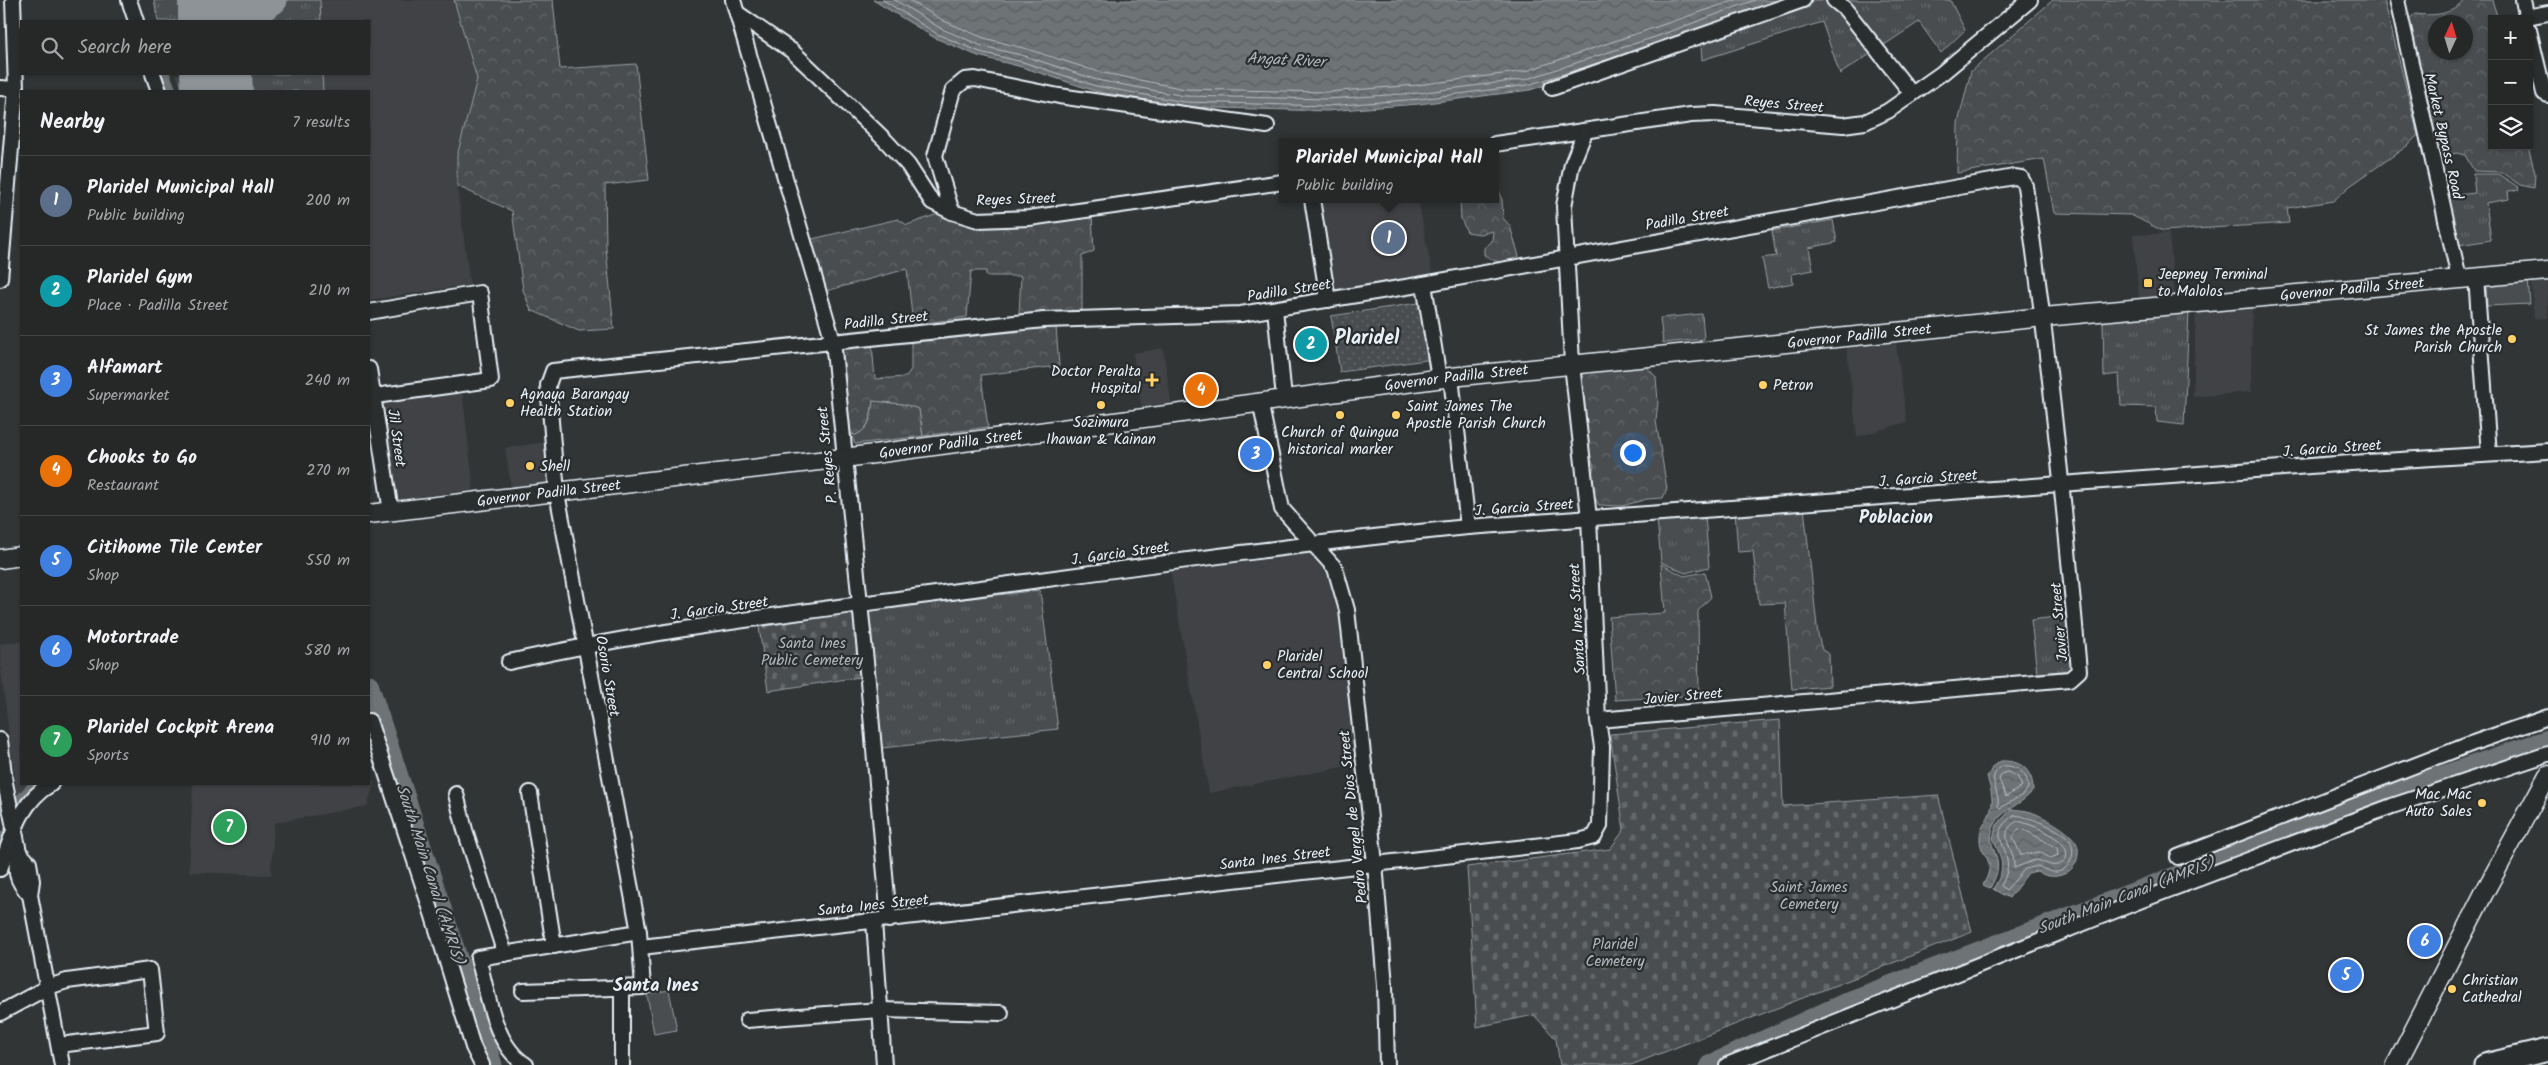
<!DOCTYPE html>
<meta charset="utf-8">
<style>
:root{--surface:#262828;--page:#323434;--text:#f1f3f6;--muted:#a4a6a8;--line:#424445;--accent:#ffd166}
body{margin:0;font-family:Kalam,sans-serif;background:var(--page);color:var(--text)}
.controls{position:absolute;right:15px;top:15px;display:grid;overflow:hidden;border-radius:0px;box-shadow:0 1px 4px #0004}
.controls button{width:45px;height:45px;display:grid;place-items:center;padding:0;border:0;border-bottom:1px solid var(--line);background:var(--surface);color:var(--text);font:25px sans-serif}
.compass{position:absolute;left:2428px;top:15px;width:45px;height:45px;border-radius:50%;background:var(--surface);box-shadow:0 1px 4px #0004;rotate:4deg}
.you{position:absolute;left:1632px;top:452px;width:18px;height:18px;margin:-12px;border:4px solid #fff;border-radius:50%;background:#1a73e8;box-shadow:0 0 0 8px #1a73e833}
.badge{display:grid;place-items:center;width:32px;height:32px;border-radius:50%;background:var(--accent);color:#fff;font-size:16px;font-weight:700}
.pin{position:absolute;translate:-50% -50%;border:2px solid #fff;box-shadow:0 1px 5px #0006}
.popup{position:absolute;left:1279px;top:138px;width:220px;height:65px;box-sizing:border-box;display:grid;place-content:center;border-radius:0px;background:var(--surface);filter:drop-shadow(0 1px 4px #0005);font-size:16px;white-space:nowrap;color:var(--muted)}
.popup b{font-size:19px;color:var(--text)}
.popup::after{content:'';position:absolute;left:50%;top:100%;margin-left:-10px;border:10px solid transparent;border-top-color:var(--surface)}
.list{margin:0;padding:0;list-style:none}
h2{display:flex;justify-content:space-between;align-items:center;height:65px;margin:0;padding:0 20px;font-size:21px}
h2 small{font-size:16px;font-weight:400;color:var(--muted)}
.list li{display:grid;grid-template-columns:32px 1fr auto;gap:15px;align-items:center;box-sizing:border-box;height:90px;padding:0 20px;border-top:1px solid var(--line)}
.list b{display:block;font-size:19px;white-space:nowrap}
.list p{margin:0;font-size:16px;white-space:nowrap;color:var(--muted)}
.list em{font-size:16px;font-style:normal;color:var(--muted)}
.icon{flex:none;width:28px;height:28px;fill:none;stroke:currentColor;stroke-width:2;stroke-linecap:round;stroke-linejoin:round}
.map{position:relative;flex:none;width:2548px;height:1065px;overflow:hidden}
.search{position:absolute;background:var(--surface);box-shadow:0 1px 4px #0004;left:20px;top:20px;width:350px;height:55px;display:flex;align-items:center;gap:12px;box-sizing:border-box;padding:0 18px;border-radius:0px;color:var(--muted);font-size:19px}
.panel{position:absolute;background:var(--surface);box-shadow:0 1px 4px #0004;left:20px;top:90px;width:350px;height:695px;border-radius:0px}
.map>svg:first-child{display:block}
</style>
<div class="map">
<svg width="2548" height="1065" viewBox="0 0 2548 1065">
<defs>
<pattern id="grass-tufts" width="24" height="20" patternUnits="userSpaceOnUse" patternTransform="scale(1.25)"><rect width="24" height="20" fill="#494d4f"/><path d="M3 7l-1-3M5 7V3M7 7l1-3M15 17l-1-3M17 17v-4M19 17l1-3" fill="none" stroke="#636769"/></pattern>
<pattern id="forest-crowns" width="20" height="18" patternUnits="userSpaceOnUse" patternTransform="scale(1.25)"><rect width="20" height="18" fill="#494d4f"/><path d="M2 6a3 3 0 1 1 6 0M12 15a3 3 0 1 1 6 0" fill="none" stroke="#636769"/></pattern>
<pattern id="cemetery-stones" width="16" height="16" patternUnits="userSpaceOnUse" patternTransform="scale(1.25)"><rect width="16" height="16" fill="#494d4f"/><path d="M2 7V4a2 2 0 0 1 4 0v3zM10 15v-3a2 2 0 0 1 4 0v3z" fill="#636769"/></pattern>
<pattern id="park-dots" width="8" height="8" patternUnits="userSpaceOnUse" patternTransform="scale(1.25)"><rect width="8" height="8" fill="#494d4f"/><path d="M2 2h.1M6 6h.1" fill="none" stroke="#636769" stroke-width="1.8" stroke-linecap="round"/></pattern>
<pattern id="water-waves" width="16" height="10" patternUnits="userSpaceOnUse" patternTransform="scale(1.25)"><rect width="16" height="10" fill="#6e7376"/><path d="M0 5q4-4 8 0t8 0" fill="none" stroke="#5a5e60"/></pattern>
</defs>
<rect width="100%" height="100%" fill="#323536"/>
<filter id="ink" filterUnits="userSpaceOnUse"><feTurbulence type="fractalNoise" baseFrequency=".02" numOctaves="2"/><feDisplacementMap in="SourceGraphic" scale="10" xChannelSelector="R" yChannelSelector="G"/><feConvolveMatrix kernelMatrix="1 2 1 2 8 2 1 2 1" color-interpolation-filters="sRGB"/></filter>
<g filter="url(#ink)">
<g fill="#3f4244">
<path d="M154 0H454L477 79 457 156V186L470 285 369 300V91H182L176 74H369V21H158Z"/>
<path d="M1316 199H1418L1433 277 1333 296Z"/>
<path d="M2169 233 2175 295 2139 298 2133 235Z"/>
<path d="M2548 274V318L2534 319 2531 275Z"/>
<path d="M2252 303 2251 392 2193 397 2196 307Z"/>
<path d="M1895 336 1907 422 1857 437 1846 341Z"/>
<path d="M1163 348 1172 407 1142 411 1133 353Z"/>
<path d="M462 390 474 490 394 500 381 400Z"/>
<path d="M546 442 553 487 512 493 505 448Z"/>
<path d="M1311 547 1330 580 1339 607 1358 764 1209 793 1170 569Z"/>
<path d="M21 641V784H29L17 795 0 663V644Z"/>
<path d="M369 769 374 784 367 806 274 823 271 875 189 872 193 784H369Z"/>
</g>
<g fill="url(#grass-tufts)" stroke="#989fa4">
<path d="M154 0H187L188 21H158Z"/>
<path d="M283 0H320L321 21H255Z"/>
<path d="M1785 0H1950L1965 30 1941 53 1919 22 1840 74 1822 22 1702 60 1700 33Z"/>
<path d="M241 74H322L323 91H242Z"/>
<path d="M2473 174H2498L2518 187 2519 190 2508 191 2509 199 2486 203 2491 240 2458 245 2447 196 2475 193Z"/>
<path d="M1833 220 1837 242 1809 248 1813 270 1792 274 1793 283 1768 288 1762 258 1776 256 1772 231Z"/>
<path d="M2189 311 2184 425 2157 422 2156 407 2121 406 2119 374 2104 376 2103 321Z"/>
<path d="M1702 314 1704 339 1663 343 1660 318Z"/>
<path d="M873 401 903 404 919 409 923 436 855 444 851 434 856 435C871 427 871 417 873 401Z"/>
<path d="M1705 515 1709 567 1685 573 1661 562 1657 518Z"/>
<path d="M1040 590 1058 729 882 748 868 610Z"/>
<path d="M2071 615 2073 670 2037 673 2031 620Z"/>
</g>
<g fill="url(#forest-crowns)" stroke="#989fa4" fill-rule="evenodd">
<path d="M454 0H553L560 69 636 64 649 180 605 185 606 248 614 329 579 331 531 310 523 290 512 211 457 186V156L477 79Z"/>
<path d="M2053 0H2384L2418 135 2407 146 2350 186 2333 201 2287 208 2289 223 2163 231 2131 215 2054 213 2044 159 1957 173 1958 123 1971 71Z"/>
<path d="M2466 0H2492L2498 19H2492V146H2528L2535 173 2534 188 2520 185 2501 172 2474 171 2465 155 2458 153 2442 155 2438 149 2408 20 2415 14C2436 16 2450 15 2466 0ZM2436 22H2466V52H2436Z"/>
<path d="M1495 177 1502 200 1503 218 1510 226 1519 256C1506 266 1497 263 1484 255V248L1492 241 1493 231 1480 234 1467 232 1461 219 1460 201 1458 199H1495Z"/>
<path d="M938 214 978 226 1032 224 1092 216 1094 251 1082 256V310L1019 314 1021 276H986V271H971L967 317 913 325 907 269 826 291 812 239 898 219 907 225Z"/>
<path d="M1056 327 1059 366 981 375 988 427 923 436 919 409 903 404 873 401C870 417 871 427 856 435L851 434 842 347 872 344 875 379 906 377 911 369V340Z"/>
<path d="M1646 366 1656 377 1658 401 1656 421 1667 489 1663 498 1647 499 1622 506 1599 505C1591 492 1589 482 1594 467 1587 448 1579 426 1585 405L1577 391 1576 376C1588 368 1596 366 1611 370L1616 367Z"/>
<path d="M1804 508 1818 635 1822 650 1829 654 1830 686 1792 689 1785 603 1759 604 1753 551 1738 552 1735 512Z"/>
<path d="M1661 564 1684 576 1705 572 1711 597 1698 611 1699 695 1615 700 1609 617 1665 613Z"/>
</g>
<g fill="url(#cemetery-stones)" stroke="#989fa4">
<path d="M856 612 866 676 768 691 759 627Z"/>
<path d="M1780 720 1783 806 1938 795 1972 932 1631 1065H1560L1556 1039 1534 1015 1477 1027 1467 867 1610 849 1624 830 1610 734Z"/>
</g>
<path fill="url(#park-dots)" stroke="#989fa4" d="M1425 302 1433 359 1340 372 1331 316Z"/>
<g fill="#494d4f" stroke="#989fa4">
<path d="M2528 279 2530 304 2487 306 2486 282Z"/>
<path d="M669 990 677 1030 654 1034 647 994Z"/>
</g>
<g fill="url(#water-waves)" stroke="#9fa5aa">
<path d="M873 0H1785L1590 71 1530 90 1419 104 1327 111 1183 107 1095 91 1022 67 978 56 935 38Z"/>
<path d="M2001 761C2021 760 2033 770 2033 790 2023 805 2002 808 1994 826 1983 851 2010 855 1990 888L1983 885C1999 857 1979 859 1980 837 1980 828 1986 822 1989 815 1995 802 1991 790 1987 777L1993 766Z"/>
<path d="M2011 809C2017 810 2025 810 2031 812 2043 816 2077 834 2078 848 2081 872 2055 884 2037 871L2028 873 2009 898 1993 889C2007 867 2002 861 1993 838L1997 825Z"/>
</g>
<g fill="none" stroke-linecap="round" stroke-linejoin="round">
<g stroke="#b7bfc4" stroke-width="1">
<path d="M883 0 937 34 980 52 1023 62 1096 86 1184 102 1327 106 1419 99 1528 85 1620 56"/>
<path d="M895 0 940 28 982 46 1025 56 1097 80 1184 96 1327 99 1418 93 1527 79 1658 36 1755 0"/>
<path d="M909 0 944 21 984 38 1027 49 1099 72 1185 89 1327 92 1417 85 1526 71 1736 0"/>
<path d="M2003 766C2017 765 2028 773 2028 788L2024 794 2000 808 1998 806C2000 790 1984 776 2003 766Z"/>
<path d="M2007 772 2017 776 2022 786 2006 797 1999 779 2002 774Z"/>
<path d="M2014 815C2028 816 2058 828 2068 838 2078 849 2071 871 2056 872 2048 872 2044 869 2038 866L2025 869 2006 890 2001 886C2005 878 2009 870 2007 860 2004 839 1989 833 2014 815Z"/>
<path d="M2017 821C2030 823 2073 840 2066 858 2065 861 2060 865 2057 865 2049 867 2043 860 2035 860L2014 868C2014 864 2014 860 2013 856 2008 842 2000 831 2017 821Z"/>
<path d="M2019 829 2025 830 2057 848 2058 855 2051 858 2039 852 2021 855 2013 838Z"/>
</g>
<g stroke="#9fa5aa" stroke-width="3">
<path d="M16 810 21 799"/>
<path d="M2 837 8 824"/>
</g>
<g stroke="#6e7376" stroke-width="11">
<path d="M369 737 385 733"/>
<path d="M21 799 35 784"/>
<path d="M0 842 2 837"/>
</g>
<g stroke="#6e7376" stroke-width="19">
<path d="M160 74 167 91"/>
<path d="M369 684 493 1065"/>
<path d="M1709 1065 1853 999 2214 861 2284 830 2548 739"/>
</g>
<g stroke="#8d9397" stroke-width="29">
<path d="M221 0 242 21"/>
<path d="M242 21 273 0"/>
</g>
<g stroke="#8d9397" stroke-width="72">
<path d="M214 0V21"/>
<path d="M216 74 217 91"/>
</g>
<g stroke="#e8f1f8" stroke-width="18">
<g id="minor">
<path d="M129 0 136 21"/>
<path d="M733 0 833 341 868 681 889 920"/>
<path d="M1834 0 1845 9 1912 94"/>
<path d="M2397 0 2459 278"/>
<path d="M2523 0 2527 19"/>
<path d="M740 15 792 51 886 141 908 165 932 202 952 212 978 220 1029 218 1283 182"/>
<path d="M2526 17 2548 13"/>
<path d="M2529 30 2544 93 2548 95"/>
<path d="M153 74 159 91"/>
<path d="M0 88 16 89"/>
<path d="M1552 88 1803 0"/>
<path d="M1495 144 1691 115 1715 114 1843 125 1865 122 1888 111 1942 73 2030 0"/>
<path d="M1312 199 1328 300"/>
<path d="M952 212 935 156 953 90 965 80 975 79 1059 96 1267 126"/>
<path d="M2476 277 2489 454"/>
<path d="M0 279 16 89 13 0"/>
<path d="M1424 284 1439 379"/>
<path d="M1275 309 1284 398"/>
<path d="M369 312 480 293 491 380 375 396"/>
<path d="M369 369 391 512"/>
<path d="M1451 377 1468 527"/>
<path d="M1260 401 1282 509 1335 568 1347 610 1375 863 1385 986 1387 1065"/>
<path d="M509 662C655 629 803 612 951 592 1123 569 1295 544 1468 527L2351 463 2548 451"/>
<path d="M369 721 432 913 473 1047 482 1065"/>
<path d="M0 740 5 783 19 852 29 863 32 881 30 895 62 1065"/>
<path d="M530 793 554 946"/>
<path d="M456 794 465 830 505 954"/>
<path d="M19 852C14 871 16 881 30 895"/>
<path d="M2178 857 2473 743 2548 717"/>
<path d="M0 869C12 837 20 801 51 784"/>
<path d="M874 921 884 1065"/>
<path d="M641 947 1578 841 1594 837 1600 826 1602 747 1598 720 1589 518 1572 364 1564 206 1572 164 1585 132"/>
<path d="M523 991 643 987 639 932 557 493 548 385 553 371 1044 320 1241 314 1424 284 2014 177 2021 178 2025 186C2048 347 2065 508 2079 671L2070 679 1598 720"/>
<path d="M0 1013 48 987 67 981 150 970 157 1033 59 1045"/>
<path d="M747 1020 880 1010 1001 1013"/>
<path d="M526 1065C493 1045 488 992 478 958L639 932"/>
<path d="M622 1065V988"/>
<path d="M1727 1065 2142 900 2392 806 2548 754"/>
</g>
</g>
<g stroke="#e8f1f8" stroke-width="21">
<g id="major">
<path id="s1" d="M369 514 844 458 1451 377 2044 317 2548 271"/>
<path d="M0 559 21 556"/>
<path d="M2396 1065 2484 893 2548 775"/>
</g>
</g>
<g stroke="#e8f1f8" stroke-width="25">
<path id="highway" d="M2485 1065 2548 1050"/>
</g>
<use href="#minor" stroke="#2a2d2e" stroke-width="14"/>
<use href="#major" stroke="#2a2d2e" stroke-width="18"/>
<use href="#highway" stroke="#2a2d2e" stroke-width="21"/>
</g>
</g>
<g fill="#ffd166" stroke="#2a2d2e" stroke-width="2">
<rect x="2143" y="278" width="10" height="10" rx="2.5"/>
<circle cx="2512" cy="339" r="5"/>
<path d="M1149.5 372.5h5v5h5v5h-5v5h-5v-5h-5v-5h5z"/>
<circle cx="1763" cy="385" r="5"/>
<circle cx="510" cy="403" r="5"/>
<circle cx="1101" cy="405" r="5"/>
<circle cx="1340" cy="415" r="5"/>
<circle cx="1396" cy="415" r="5"/>
<circle cx="530" cy="466" r="5"/>
<circle cx="1267" cy="665" r="5"/>
<circle cx="2482" cy="803" r="5"/>
<circle cx="2452" cy="989" r="5"/>
</g>
<g text-anchor="middle" stroke-width="4.5" stroke-linejoin="round" paint-order="stroke">
<g font-size="15" fill="#e8f1f8" stroke="#2a2d2e">
<text transform="translate(1784 104) rotate(5)" y="5">Reyes Street</text>
<text transform="translate(2444 136) rotate(77)" y="5">Market Bypass Road</text>
<text transform="translate(1016 199) rotate(-2)" y="5">Reyes Street</text>
<text transform="translate(1687 218) rotate(-10)" y="5">Padilla Street</text>
<text dy="5" stroke="none"><textPath href="#s1" startOffset="1996">Governor Padilla Street</textPath></text>
<text transform="translate(1289 290) rotate(-9)" y="5">Padilla Street</text>
<text transform="translate(886 320) rotate(-6)" y="5">Padilla Street</text>
<text dy="5" stroke="none"><textPath href="#s1" startOffset="1501">Governor Padilla Street</textPath></text>
<text dy="5" stroke="none"><textPath href="#s1" startOffset="1096">Governor Padilla Street</textPath></text>
<text transform="translate(397 438) rotate(82)" y="5">Jil Street</text>
<text dy="5" stroke="none"><textPath href="#s1" startOffset="586">Governor Padilla Street</textPath></text>
<text transform="translate(2332 448) rotate(-4)" y="5">J. Garcia Street</text>
<text transform="translate(827 455) rotate(-96)" y="5">P. Reyes Street</text>
<text transform="translate(1928 478) rotate(-4)" y="5">J. Garcia Street</text>
<text dy="5" stroke="none"><textPath href="#s1" startOffset="181">Governor Padilla Street</textPath></text>
<text transform="translate(1524 507) rotate(-4)" y="5">J. Garcia Street</text>
<text transform="translate(1120 553) rotate(-8)" y="5">J. Garcia Street</text>
<text transform="translate(719 608) rotate(-8)" y="5">J. Garcia Street</text>
<text transform="translate(1577 619) rotate(-93)" y="5">Santa Ines Street</text>
<text transform="translate(2059 622) rotate(-95)" y="5">Javier Street</text>
<text transform="translate(608 676) rotate(80)" y="5">Osorio Street</text>
<text transform="translate(1683 696) rotate(-5)" y="5">Javier Street</text>
<text transform="translate(1353 817) rotate(-96)" y="5">Pedro Vergel de Dios Street</text>
<text transform="translate(1275 858) rotate(-7)" y="5">Santa Ines Street</text>
<text transform="translate(873 905) rotate(-6)" y="5">Santa Ines Street</text>
</g>
<g font-size="15" fill="#e8f1f8" stroke="#2a2d2e" text-anchor="start">
<text x="2158" y="279">Jeepney Terminal<tspan x="2158" dy="17">to Malolos</tspan></text>
<text x="2502" y="335" text-anchor="end">St James the Apostle<tspan x="2502" dy="17">Parish Church</tspan></text>
<text x="1141" y="376" text-anchor="end">Doctor Peralta<tspan x="1141" dy="17">Hospital</tspan></text>
<text x="1773" y="390">Petron</text>
<text x="520" y="399">Agnaya Barangay<tspan x="520" dy="17">Health Station</tspan></text>
<text x="1406" y="411">Saint James The<tspan x="1406" dy="17">Apostle Parish Church</tspan></text>
<text x="1101" y="427" text-anchor="middle">Sozimura<tspan x="1101" dy="17">Ihawan &amp; Kainan</tspan></text>
<text x="1340" y="437" text-anchor="middle">Church of Quingua<tspan x="1340" dy="17">historical marker</tspan></text>
<text x="540" y="471">Shell</text>
<text x="1277" y="661">Plaridel<tspan x="1277" dy="17">Central School</tspan></text>
<text x="2472" y="799" text-anchor="end">Mac Mac<tspan x="2472" dy="17">Auto Sales</tspan></text>
<text x="2462" y="985">Christian<tspan x="2462" dy="17">Cathedral</tspan></text>
</g>
<g font-size="15" fill="#b0b8bd" stroke="#2a2d2e">
<text x="812" y="648">Santa Ines<tspan x="812" dy="17">Public Cemetery</tspan></text>
<text x="1809" y="892">Saint James<tspan x="1809" dy="17">Cemetery</tspan></text>
<text x="1615" y="949">Plaridel<tspan x="1615" dy="17">Cemetery</tspan></text>
</g>
<g font-size="16" font-style="italic" fill="#b1b8be" stroke="#2a2d2e">
<text transform="translate(1286 59) rotate(3)" y="6">Angat River</text>
<text transform="translate(431 874) rotate(72)" y="6">South Main Canal (AMRIS)</text>
<text transform="translate(2126 895) rotate(-21)" y="6">South Main Canal (AMRIS)</text>
</g>
<g font-size="18" font-weight="bold" fill="#e8f1f8" stroke="#2a2d2e">
<text x="1896" y="523">Poblacion</text>
<text x="656" y="991">Santa Ines</text>
</g>
<g font-size="20" font-weight="bold" fill="#e8f1f8" stroke="#2a2d2e">
<text x="1367" y="344">Plaridel</text>
</g>
</g>
</svg>
<div class="controls">
<button>+</button>
<button>−</button>
<button><svg class="icon" aria-label="layers" viewBox="0 0 24 24"><path d="M12 4l9 5-9 5-9-5zM3 14l9 5 9-5"/></svg></button>
</div>
<svg class="compass" viewBox="-18 -18 36 36"><path d="M0-13l5 13h-10z" fill="#e53935"/><path d="M0 13l5-13h-10z" fill="#a4a6a8"/></svg>
<div class="you"></div>
<div class="pin badge" style="left:1389px;top:238px;background:#5c6f8a">1</div>
<div class="popup"><b>Plaridel Municipal Hall</b>Public building</div>
<div class="pin badge" style="left:1311px;top:344px;background:#0f9aa8">2</div>
<div class="pin badge" style="left:1256px;top:454px;background:#3f7fe0">3</div>
<div class="pin badge" style="left:1201px;top:390px;background:#e8710a">4</div>
<div class="pin badge" style="left:2346px;top:975px;background:#3f7fe0">5</div>
<div class="pin badge" style="left:2425px;top:941px;background:#3f7fe0">6</div>
<div class="pin badge" style="left:229px;top:827px;background:#2e9e5b">7</div>
<div class="search"><svg class="icon" aria-label="search" viewBox="0 0 24 24"><circle cx="10" cy="10" r="6"/><path d="M15 15l6 6"/></svg>Search here</div>
<section class="panel">
<h2>Nearby<small>7 results</small></h2>
<ul class="list">
<li><span class="badge" style="background:#5c6f8a">1</span><div><b>Plaridel Municipal Hall</b><p>Public building</p></div><em>200 m</em></li>
<li><span class="badge" style="background:#0f9aa8">2</span><div><b>Plaridel Gym</b><p>Place · Padilla Street</p></div><em>210 m</em></li>
<li><span class="badge" style="background:#3f7fe0">3</span><div><b>Alfamart</b><p>Supermarket</p></div><em>240 m</em></li>
<li><span class="badge" style="background:#e8710a">4</span><div><b>Chooks to Go</b><p>Restaurant</p></div><em>270 m</em></li>
<li><span class="badge" style="background:#3f7fe0">5</span><div><b>Citihome Tile Center</b><p>Shop</p></div><em>550 m</em></li>
<li><span class="badge" style="background:#3f7fe0">6</span><div><b>Motortrade</b><p>Shop</p></div><em>580 m</em></li>
<li><span class="badge" style="background:#2e9e5b">7</span><div><b>Plaridel Cockpit Arena</b><p>Sports</p></div><em>910 m</em></li>
</ul>
</section>
</div>
